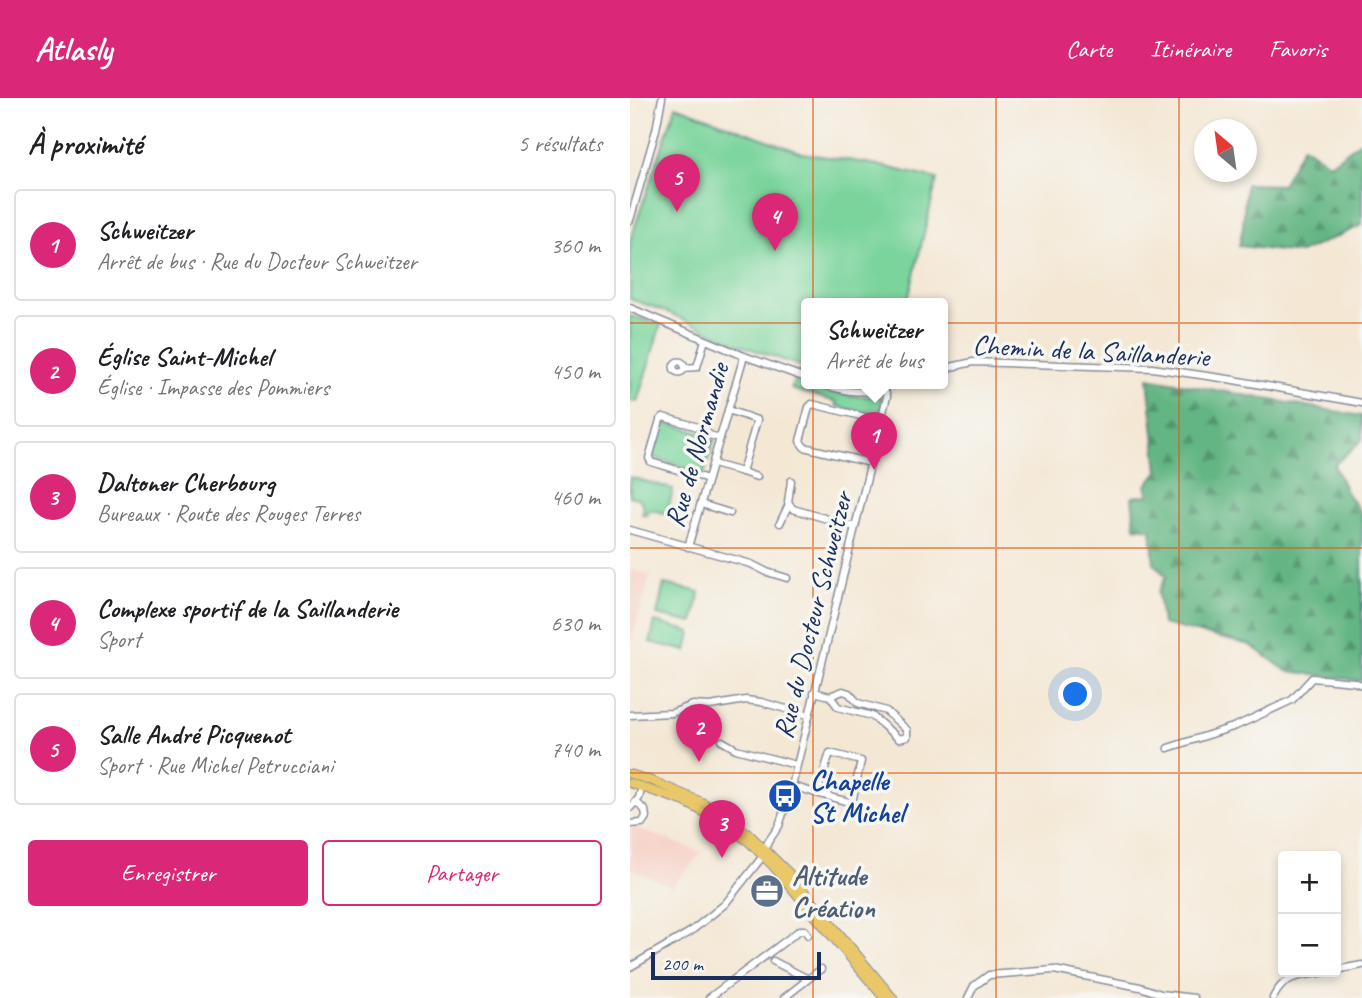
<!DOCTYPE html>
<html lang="fr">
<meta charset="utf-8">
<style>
:root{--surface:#fff;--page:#f2f2f2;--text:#202124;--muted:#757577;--line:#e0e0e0;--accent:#db2777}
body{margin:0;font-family:Caveat,sans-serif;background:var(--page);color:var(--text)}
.controls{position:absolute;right:21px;bottom:21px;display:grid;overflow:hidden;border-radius:7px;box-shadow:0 4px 10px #0003}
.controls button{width:63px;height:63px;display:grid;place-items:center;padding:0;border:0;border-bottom:2px solid var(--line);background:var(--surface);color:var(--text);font:35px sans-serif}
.compass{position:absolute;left:564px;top:21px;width:63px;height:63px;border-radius:50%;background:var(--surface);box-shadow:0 4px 10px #0003;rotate:331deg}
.scale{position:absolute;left:21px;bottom:18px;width:170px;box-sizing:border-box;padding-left:7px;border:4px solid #1b2f5e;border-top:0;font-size:19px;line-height:24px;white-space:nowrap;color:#1b2f5e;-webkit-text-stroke:5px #f6f6f2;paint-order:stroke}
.you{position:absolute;left:446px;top:597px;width:24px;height:24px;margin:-18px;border:5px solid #fff;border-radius:50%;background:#1a73e8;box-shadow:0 0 0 10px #1a73e833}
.badge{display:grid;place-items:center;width:46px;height:46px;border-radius:50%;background:var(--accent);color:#fff;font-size:23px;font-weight:700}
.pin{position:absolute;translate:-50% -58px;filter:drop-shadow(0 2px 4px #0008)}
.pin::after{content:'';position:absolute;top:37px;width:24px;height:21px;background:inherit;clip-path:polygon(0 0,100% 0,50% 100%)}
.popup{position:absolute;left:171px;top:200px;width:147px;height:91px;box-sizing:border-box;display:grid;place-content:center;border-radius:7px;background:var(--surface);filter:drop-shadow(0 2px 5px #0005);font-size:23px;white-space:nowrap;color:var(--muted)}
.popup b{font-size:26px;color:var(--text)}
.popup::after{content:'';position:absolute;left:50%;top:100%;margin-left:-14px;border:14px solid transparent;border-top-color:var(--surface)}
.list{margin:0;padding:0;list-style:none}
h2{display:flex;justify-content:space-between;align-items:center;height:91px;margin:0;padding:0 28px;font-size:30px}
h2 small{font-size:23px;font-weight:400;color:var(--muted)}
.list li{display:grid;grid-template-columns:46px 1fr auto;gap:21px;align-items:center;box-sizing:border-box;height:112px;margin:0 14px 14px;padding:0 14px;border:2px solid var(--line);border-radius:7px}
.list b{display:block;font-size:26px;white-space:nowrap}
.list p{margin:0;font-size:23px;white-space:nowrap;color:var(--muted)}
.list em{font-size:23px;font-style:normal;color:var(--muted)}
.actions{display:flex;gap:14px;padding:21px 28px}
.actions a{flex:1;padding:16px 0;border:2px solid var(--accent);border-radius:7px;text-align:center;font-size:24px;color:var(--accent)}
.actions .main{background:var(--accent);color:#fff}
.map{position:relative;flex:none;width:732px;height:900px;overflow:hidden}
header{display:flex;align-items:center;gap:42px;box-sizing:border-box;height:98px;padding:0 35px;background:var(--accent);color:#fff}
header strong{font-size:33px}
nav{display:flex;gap:38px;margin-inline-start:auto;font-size:24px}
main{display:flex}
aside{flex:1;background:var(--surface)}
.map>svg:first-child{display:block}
</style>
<header>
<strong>Atlasly</strong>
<nav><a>Carte</a><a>Itinéraire</a><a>Favoris</a></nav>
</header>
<main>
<aside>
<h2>À proximité<small>5 résultats</small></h2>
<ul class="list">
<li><span class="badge">1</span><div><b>Schweitzer</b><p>Arrêt de bus · Rue du Docteur Schweitzer</p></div><em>360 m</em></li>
<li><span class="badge">2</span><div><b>Église Saint-Michel</b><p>Église · Impasse des Pommiers</p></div><em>450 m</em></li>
<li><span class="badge">3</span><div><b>Daltoner Cherbourg</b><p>Bureaux · Route des Rouges Terres</p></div><em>460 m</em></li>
<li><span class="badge">4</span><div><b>Complexe sportif de la Saillanderie</b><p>Sport</p></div><em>630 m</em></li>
<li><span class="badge">5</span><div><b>Salle André Picquenot</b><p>Sport · Rue Michel Petrucciani</p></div><em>740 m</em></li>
</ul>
<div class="actions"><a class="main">Enregistrer</a><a>Partager</a></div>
</aside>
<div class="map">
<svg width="732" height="900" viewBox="0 0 732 900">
<defs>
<pattern id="forest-firs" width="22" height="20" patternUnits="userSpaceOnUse" patternTransform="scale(1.75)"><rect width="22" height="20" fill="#63b683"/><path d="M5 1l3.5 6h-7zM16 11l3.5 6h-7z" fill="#51946e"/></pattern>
</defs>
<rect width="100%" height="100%" fill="#f6f6f2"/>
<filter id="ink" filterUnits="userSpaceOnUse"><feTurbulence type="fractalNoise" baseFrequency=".0143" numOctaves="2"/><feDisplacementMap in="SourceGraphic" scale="14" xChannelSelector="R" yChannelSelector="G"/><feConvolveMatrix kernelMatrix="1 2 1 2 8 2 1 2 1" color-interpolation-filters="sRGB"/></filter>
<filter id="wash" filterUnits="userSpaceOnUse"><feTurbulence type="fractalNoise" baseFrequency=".00686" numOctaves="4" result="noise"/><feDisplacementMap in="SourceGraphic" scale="28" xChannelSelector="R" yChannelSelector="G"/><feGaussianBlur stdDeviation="1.57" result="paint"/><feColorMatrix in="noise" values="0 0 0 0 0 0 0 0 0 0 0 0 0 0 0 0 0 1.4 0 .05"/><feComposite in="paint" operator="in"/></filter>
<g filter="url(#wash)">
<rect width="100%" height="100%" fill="#f4e8d5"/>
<g fill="#f7d1c7">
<path d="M0 472 21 477 0 545Z"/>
<path d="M0 728 72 754 42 789 0 770Z"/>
</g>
<g fill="#7ad49b" stroke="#4a827c" stroke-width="2">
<path d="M46 8 172 55 243 66 307 81 277 206H176V270L105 245 35 213 0 201V143Z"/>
<path d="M0 218 31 226 7 304 0 303Z"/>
<path d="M166 279 176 283V286H184L221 298H250L253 303 249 318 206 308 207 304 161 291Z"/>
<path d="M34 324 74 336 78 341 84 342 74 376 23 359Z"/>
<path d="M0 379 43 391 37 416 19 411 16 417 12 416 14 410 10 401 0 398Z"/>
<path d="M34 486 70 494 63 525 27 517Z"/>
<path d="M25 524 61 534 57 553 20 544Z"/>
</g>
<g fill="url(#forest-firs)" stroke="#3f7270" stroke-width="2">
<path d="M732 42V127L670 155 609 148 613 129 616 86 652 87 673 48 700 66Z"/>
<path d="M518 280 732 318V342L704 367 716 394 732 416V583L657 573 620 547 532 526 528 494 536 479 524 465 521 431 505 429 502 399 519 397 516 388 528 373Z"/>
</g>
</g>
<g filter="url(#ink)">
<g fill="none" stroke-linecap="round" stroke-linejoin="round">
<g stroke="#888c9a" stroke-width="9">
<g id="minor">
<path d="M0 122 26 32 32 0"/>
<path d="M0 210 114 258 176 280"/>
<circle cx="49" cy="269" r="5.5"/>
<path d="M54 270 67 269 75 242"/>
<path d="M312 271 343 264 522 270 598 281 732 305"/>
<path d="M192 286C215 294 239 298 261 286"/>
<path d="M241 365 174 349 170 343 179 309 182 306 251 323"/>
<path d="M83 366 112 374 127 322 98 312"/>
<path d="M112 374 127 379"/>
<path d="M78 381 21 364 19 360 30 322 33 319 75 331 79 337 90 340"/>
<path d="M161 383 158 404 163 411 225 429"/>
<path d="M71 406 100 415"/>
<path d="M150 425 159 406"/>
<path d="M0 432 121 466 137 474 157 480"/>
<path d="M58 449 114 258"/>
<path d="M184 594 200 598 208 609 242 618 269 641 277 639V632L256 613 228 605 219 595 213 593 200 598"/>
<path d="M0 617 42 615 63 607 80 608 116 602 131 604 178 617"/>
<path d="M92 643 106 651 166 667"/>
<path d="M538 650 606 628 662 602 682 580 724 584 732 587"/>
<path d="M162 688C181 694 200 699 219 704H222L231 663 200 655 187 695"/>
<path d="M0 710 9 700 12 688"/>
<path d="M0 726 12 725 16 719 15 712 6 704"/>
<path d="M143 863 178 881"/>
<path d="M0 869 60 834 95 806 133 758 138 744 149 728 162 688 257 298 254 290"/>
<path d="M706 872 732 867"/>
<path d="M79 900 170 832H175L178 837"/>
<path d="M154 900 191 871"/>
<path d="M338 900 344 888 359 877 424 872 510 889 531 896 564 900"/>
<path d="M643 900C655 875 672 878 696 874"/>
</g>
</g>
<g stroke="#888c9a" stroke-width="10">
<g id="major">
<path d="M0 676 25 684 74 705 118 735 158 774 263 900"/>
<path d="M0 685 55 704 86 721 119 744 143 768 254 900"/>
</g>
</g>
<use href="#minor" stroke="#fff" stroke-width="6"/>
<use href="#major" stroke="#eac769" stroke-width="8"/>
</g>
</g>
<path fill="none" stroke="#de5710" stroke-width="2" stroke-opacity="0.55" d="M183 0V900M366 0V900M549 0V900M0 225H732M0 450H732M0 675H732"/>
<defs>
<g id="bus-disc" transform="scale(1.75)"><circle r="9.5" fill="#1a4fb4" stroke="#f6f6f2"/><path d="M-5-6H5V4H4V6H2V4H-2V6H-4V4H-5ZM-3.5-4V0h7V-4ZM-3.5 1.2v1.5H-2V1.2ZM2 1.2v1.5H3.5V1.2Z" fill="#fff"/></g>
<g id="office-disc" transform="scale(1.75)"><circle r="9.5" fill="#5c6f8a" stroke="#f6f6f2"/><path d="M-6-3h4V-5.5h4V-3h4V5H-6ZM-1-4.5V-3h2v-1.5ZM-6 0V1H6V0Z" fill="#fff"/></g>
</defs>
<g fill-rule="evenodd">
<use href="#bus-disc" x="155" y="698"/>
<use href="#office-disc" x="137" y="793"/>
</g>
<g text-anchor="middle" stroke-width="7" stroke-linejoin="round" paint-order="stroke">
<g font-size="28" fill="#1b2f5e" stroke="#f6f6f2">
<text transform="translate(461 252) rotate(3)" y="10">Chemin de la Saillanderie</text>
<text transform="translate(66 347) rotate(-74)" y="10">Rue de Normandie</text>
<text transform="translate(182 517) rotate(-76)" y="10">Rue du Docteur Schweitzer</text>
</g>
<g font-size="28" font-weight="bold" fill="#164399" stroke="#f6f6f2" text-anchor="start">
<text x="180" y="692">Chapelle<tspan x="180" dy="32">St Michel</tspan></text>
</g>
<g font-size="28" font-weight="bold" fill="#4e5e75" stroke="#f6f6f2" text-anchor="start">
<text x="162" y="787">Altitude<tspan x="162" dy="32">Création</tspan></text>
</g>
</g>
</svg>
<div class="controls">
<button>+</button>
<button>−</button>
</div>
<svg class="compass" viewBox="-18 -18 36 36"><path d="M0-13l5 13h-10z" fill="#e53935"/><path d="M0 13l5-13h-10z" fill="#757577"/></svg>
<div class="scale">200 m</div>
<div class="you"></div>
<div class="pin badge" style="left:244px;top:372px">1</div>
<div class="popup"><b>Schweitzer</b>Arrêt de bus</div>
<div class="pin badge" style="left:69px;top:664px">2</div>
<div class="pin badge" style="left:92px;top:760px">3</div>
<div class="pin badge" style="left:145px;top:153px">4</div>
<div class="pin badge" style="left:47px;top:114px">5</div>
</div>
</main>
